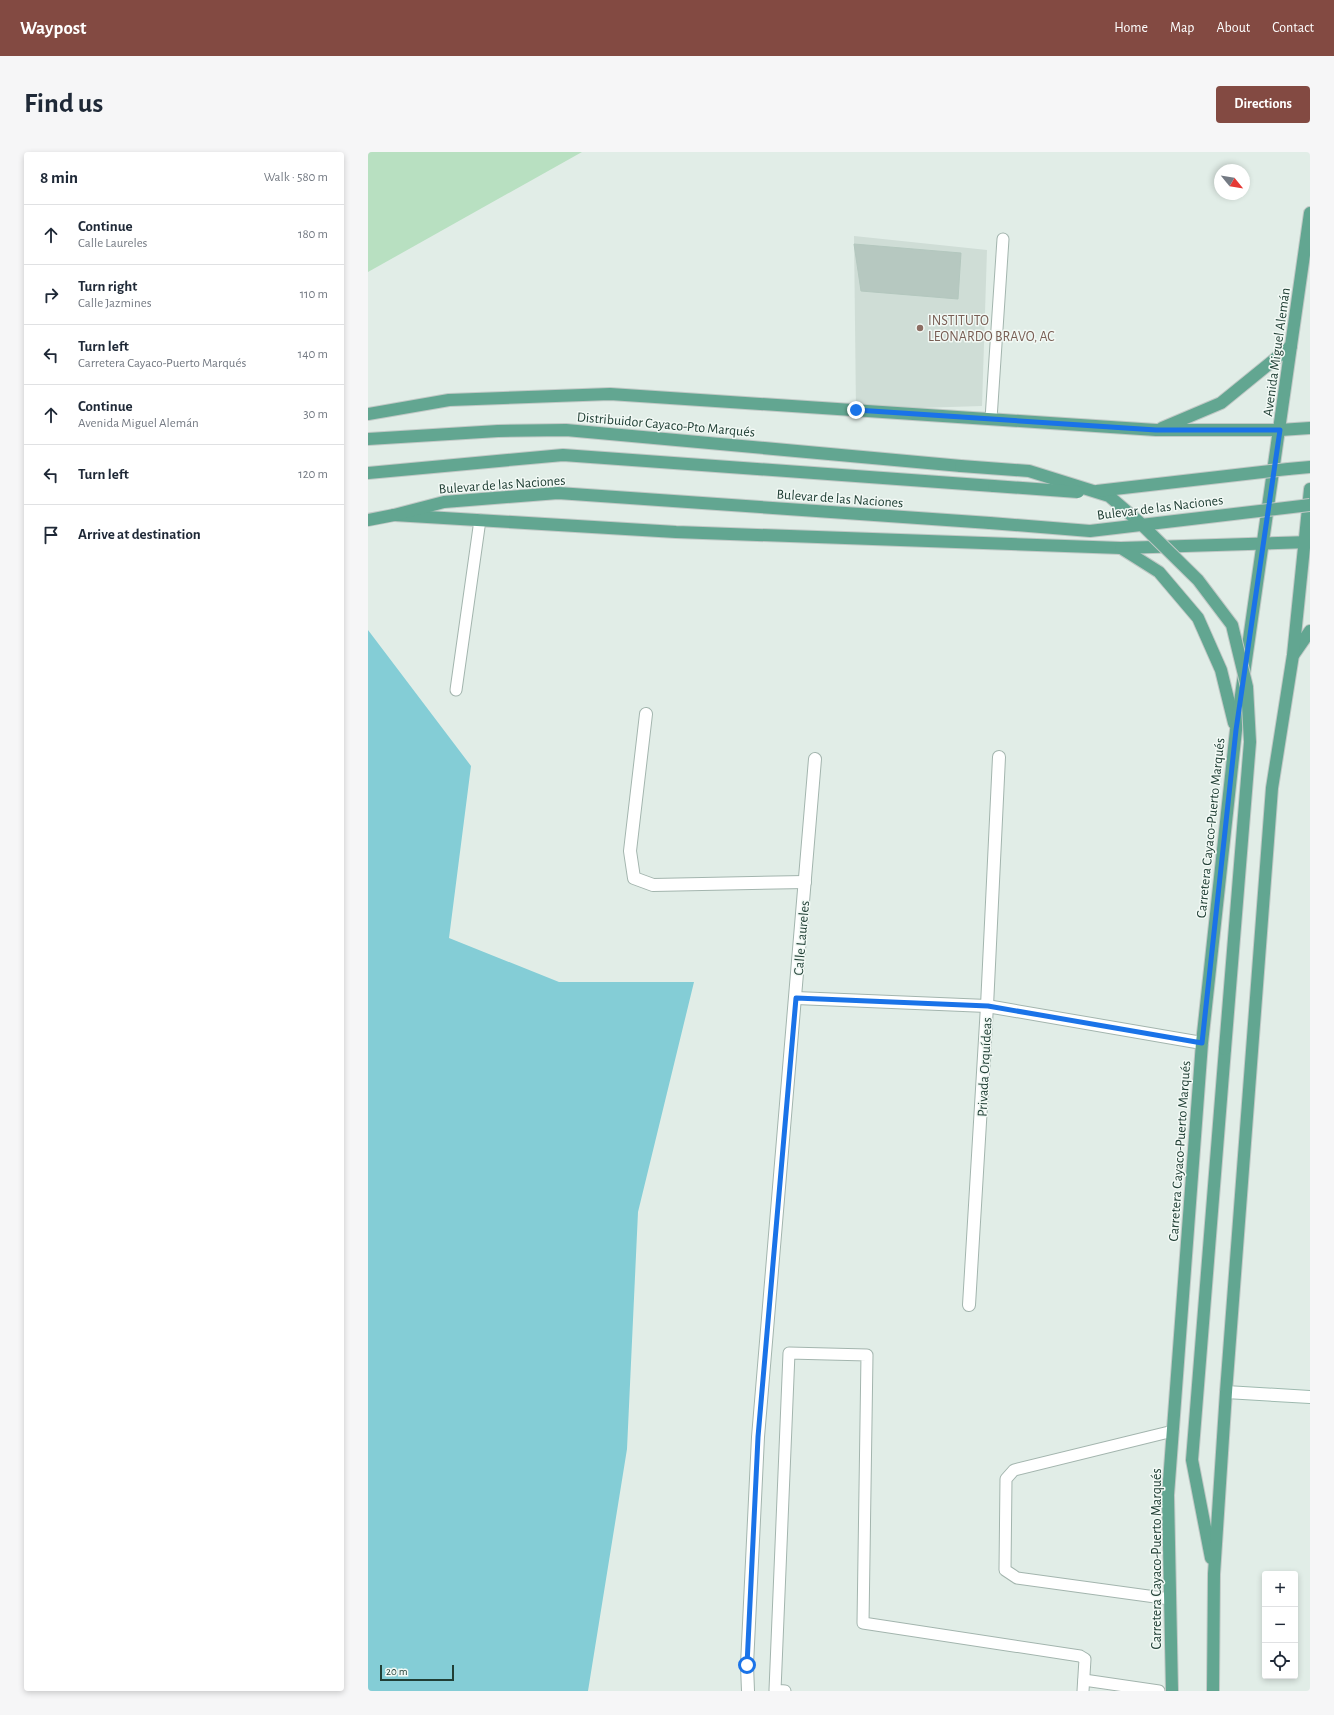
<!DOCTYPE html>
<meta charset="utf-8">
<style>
:root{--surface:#fff;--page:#f6f6f7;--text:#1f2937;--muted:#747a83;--line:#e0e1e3;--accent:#834a42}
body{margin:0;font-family:"Alegreya Sans",sans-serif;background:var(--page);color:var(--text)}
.controls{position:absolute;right:12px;bottom:12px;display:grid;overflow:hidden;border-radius:4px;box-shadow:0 2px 6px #0003}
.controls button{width:36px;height:36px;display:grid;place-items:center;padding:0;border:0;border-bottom:1px solid var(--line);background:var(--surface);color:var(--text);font:20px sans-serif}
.compass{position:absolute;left:846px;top:12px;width:36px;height:36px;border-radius:50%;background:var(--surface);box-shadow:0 2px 6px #0003;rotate:120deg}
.scale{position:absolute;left:12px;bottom:10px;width:74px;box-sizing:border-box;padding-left:4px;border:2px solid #203f35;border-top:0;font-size:11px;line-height:14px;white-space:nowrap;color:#203f35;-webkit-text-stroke:3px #f2f9f5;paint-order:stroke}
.stop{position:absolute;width:12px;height:12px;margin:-9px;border:3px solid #1a73e8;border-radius:50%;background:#fff}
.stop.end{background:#1a73e8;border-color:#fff;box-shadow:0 1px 4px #0008}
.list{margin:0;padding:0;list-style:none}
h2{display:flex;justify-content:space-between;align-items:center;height:52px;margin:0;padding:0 16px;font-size:17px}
h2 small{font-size:13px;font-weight:400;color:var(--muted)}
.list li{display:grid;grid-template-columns:26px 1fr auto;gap:12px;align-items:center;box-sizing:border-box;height:60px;padding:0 16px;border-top:1px solid var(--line)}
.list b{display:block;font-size:15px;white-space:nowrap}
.list p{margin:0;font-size:13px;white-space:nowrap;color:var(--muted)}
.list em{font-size:13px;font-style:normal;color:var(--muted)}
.icon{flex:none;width:22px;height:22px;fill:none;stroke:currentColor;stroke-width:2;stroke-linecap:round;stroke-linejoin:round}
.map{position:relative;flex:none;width:942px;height:1539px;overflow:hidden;border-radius:4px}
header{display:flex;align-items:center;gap:24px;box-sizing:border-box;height:56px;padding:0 20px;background:var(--accent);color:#fff}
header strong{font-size:19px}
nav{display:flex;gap:22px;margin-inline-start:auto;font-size:14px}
.intro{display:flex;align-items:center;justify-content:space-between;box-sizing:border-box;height:96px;padding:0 24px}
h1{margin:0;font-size:28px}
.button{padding:10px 18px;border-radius:4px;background:var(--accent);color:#fff;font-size:14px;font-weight:700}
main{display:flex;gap:24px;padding:0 24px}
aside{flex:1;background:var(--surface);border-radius:4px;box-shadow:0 2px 6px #0003}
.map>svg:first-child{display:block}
</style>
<header>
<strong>Waypost</strong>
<nav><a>Home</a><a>Map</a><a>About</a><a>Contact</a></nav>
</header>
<div class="intro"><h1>Find us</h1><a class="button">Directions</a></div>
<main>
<aside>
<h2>8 min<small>Walk · 580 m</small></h2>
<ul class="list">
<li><svg class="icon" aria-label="ahead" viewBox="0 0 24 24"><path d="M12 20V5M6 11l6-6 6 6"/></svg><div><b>Continue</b><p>Calle Laureles</p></div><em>180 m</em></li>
<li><svg class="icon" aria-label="right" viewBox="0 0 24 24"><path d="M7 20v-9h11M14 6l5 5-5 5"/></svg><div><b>Turn right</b><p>Calle Jazmines</p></div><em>110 m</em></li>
<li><svg class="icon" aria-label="left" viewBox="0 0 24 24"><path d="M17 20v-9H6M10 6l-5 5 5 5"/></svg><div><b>Turn left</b><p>Carretera Cayaco-Puerto Marqués</p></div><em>140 m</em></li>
<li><svg class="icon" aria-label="ahead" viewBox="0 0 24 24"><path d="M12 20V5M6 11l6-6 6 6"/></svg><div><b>Continue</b><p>Avenida Miguel Alemán</p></div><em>30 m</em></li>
<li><svg class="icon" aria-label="left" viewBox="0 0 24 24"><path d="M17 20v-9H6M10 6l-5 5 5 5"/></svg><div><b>Turn left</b></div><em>120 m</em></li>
<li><svg class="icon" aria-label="arrive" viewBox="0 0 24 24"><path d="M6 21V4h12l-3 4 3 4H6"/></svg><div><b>Arrive at destination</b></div></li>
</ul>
</aside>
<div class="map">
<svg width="942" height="1539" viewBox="0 0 942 1539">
<rect width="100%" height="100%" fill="#e1ede7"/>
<path fill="#cfddd6" d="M486 84 619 98 614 254 488 258Z"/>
<path fill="#b8e0c1" d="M0 0H214L0 120Z"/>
<path fill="#84cdd6" d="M0 478 103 614 81 786 191 830H326L270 1060 259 1297 220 1539H0Z"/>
<path fill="#b6c8c0" stroke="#b3c7be" d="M486 92 593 101 590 147 493 139Z"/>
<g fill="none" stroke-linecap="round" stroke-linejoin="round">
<g stroke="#a3b5ae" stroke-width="13">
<g id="lane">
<path d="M623 267 635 87"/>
<path d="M88 538 112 368"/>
<path d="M802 1447 649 1426 637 1418 638 1327 646 1318 805 1279"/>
<path d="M716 1528 791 1539"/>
<path d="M417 1539 407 1538 421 1201 499 1203 495 1471 712 1504 717 1507 715 1539"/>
</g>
</g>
<g stroke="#a3b5ae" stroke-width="14">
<g id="street">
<path d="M278 562 262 699 266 726 285 733 437 730"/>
<path d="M428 846 619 854 834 891"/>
<path d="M601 1153 619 854 631 605"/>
<path d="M380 1539 379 1513 390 1285 447 607"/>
</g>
</g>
<g stroke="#9eb9af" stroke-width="14">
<path id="secondary" d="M858 1240 942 1245"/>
</g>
<g stroke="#c1c9c6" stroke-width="14">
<g id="primary">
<path d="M0 262 81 248 242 242 788 278H912L942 276"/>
<path d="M794 276 853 251 923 194"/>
<path d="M0 287 130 279 198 278 593 314"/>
<path d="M920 317 942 315"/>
<path d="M0 321 195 303 626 334"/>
<path d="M26 363 308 380 753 396 942 390"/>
<path d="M0 368 26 363 76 350 190 341 622 371"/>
<path d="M753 396 791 420 830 466 853 518 866 571"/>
<path d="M926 502 942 479"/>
<path d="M843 1406 824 1308 857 897"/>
<path d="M804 1539 800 1343 834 891 868 578 942 61"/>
<path d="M845 1539 846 1422 858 1240 904 636 925 503 942 337"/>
</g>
</g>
<use href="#lane" stroke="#fff" stroke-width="11"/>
<use href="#street" stroke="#fff" stroke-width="12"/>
<use href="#secondary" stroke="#fff" stroke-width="12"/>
<use href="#primary" stroke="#62a691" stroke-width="12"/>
<g stroke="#c1c9c6" stroke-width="14" stroke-linecap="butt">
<g id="primary-bridge">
<path d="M593 314 661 319 741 344 770 369 830 428 864 473 879 535 882 590 857 897"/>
<path d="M626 334 710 340"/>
<path d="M729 339 920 317"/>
<path d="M622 371 722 379 942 353"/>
</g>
</g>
<use href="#primary-bridge" stroke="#62a691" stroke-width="12"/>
</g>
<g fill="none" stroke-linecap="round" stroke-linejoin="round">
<path stroke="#1a73e8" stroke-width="5" d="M379 1513 390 1285 428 846 620 854 834 891 868 578 912 278H788L488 258"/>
</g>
<circle fill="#8d6e63" stroke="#f2f9f5" stroke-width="1.5" cx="552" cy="176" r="4"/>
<g text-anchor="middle" stroke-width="3" stroke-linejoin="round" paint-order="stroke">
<g font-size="14" fill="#785e54" stroke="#f2f9f5" text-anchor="start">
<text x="560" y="173">INSTITUTO<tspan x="560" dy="16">LEONARDO BRAVO, AC</tspan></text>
</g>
<g font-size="14" fill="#203f35" stroke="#f2f9f5">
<text transform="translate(908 200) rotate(-82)" y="5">Avenida Miguel Alemán</text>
<text transform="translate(298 272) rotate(5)" y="5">Distribuidor Cayaco-Pto Marqués</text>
<text transform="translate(134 332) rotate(-4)" y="5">Bulevar de las Naciones</text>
<text transform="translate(472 346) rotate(4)" y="5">Bulevar de las Naciones</text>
<text transform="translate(792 355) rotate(-7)" y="5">Bulevar de las Naciones</text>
<text transform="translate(842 676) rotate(-84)" y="5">Carretera Cayaco-Puerto Marqués</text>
<text transform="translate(433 786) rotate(-85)" y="5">Calle Laureles</text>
<text transform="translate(616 915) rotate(-87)" y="5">Privada Orquídeas</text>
<text transform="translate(811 999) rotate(-86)" y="5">Carretera Cayaco-Puerto Marqués</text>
<text transform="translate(788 1407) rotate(-90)" y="5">Carretera Cayaco-Puerto Marqués</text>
</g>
</g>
</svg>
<div class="controls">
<button>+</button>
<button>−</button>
<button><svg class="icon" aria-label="locate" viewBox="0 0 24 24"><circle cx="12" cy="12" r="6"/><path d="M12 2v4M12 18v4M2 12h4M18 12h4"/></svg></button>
</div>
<svg class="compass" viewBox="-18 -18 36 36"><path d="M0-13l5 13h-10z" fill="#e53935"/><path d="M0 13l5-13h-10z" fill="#747a83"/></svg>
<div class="scale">20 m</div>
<div class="stop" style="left:379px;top:1513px"></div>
<div class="stop end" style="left:488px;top:258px"></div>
</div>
</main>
